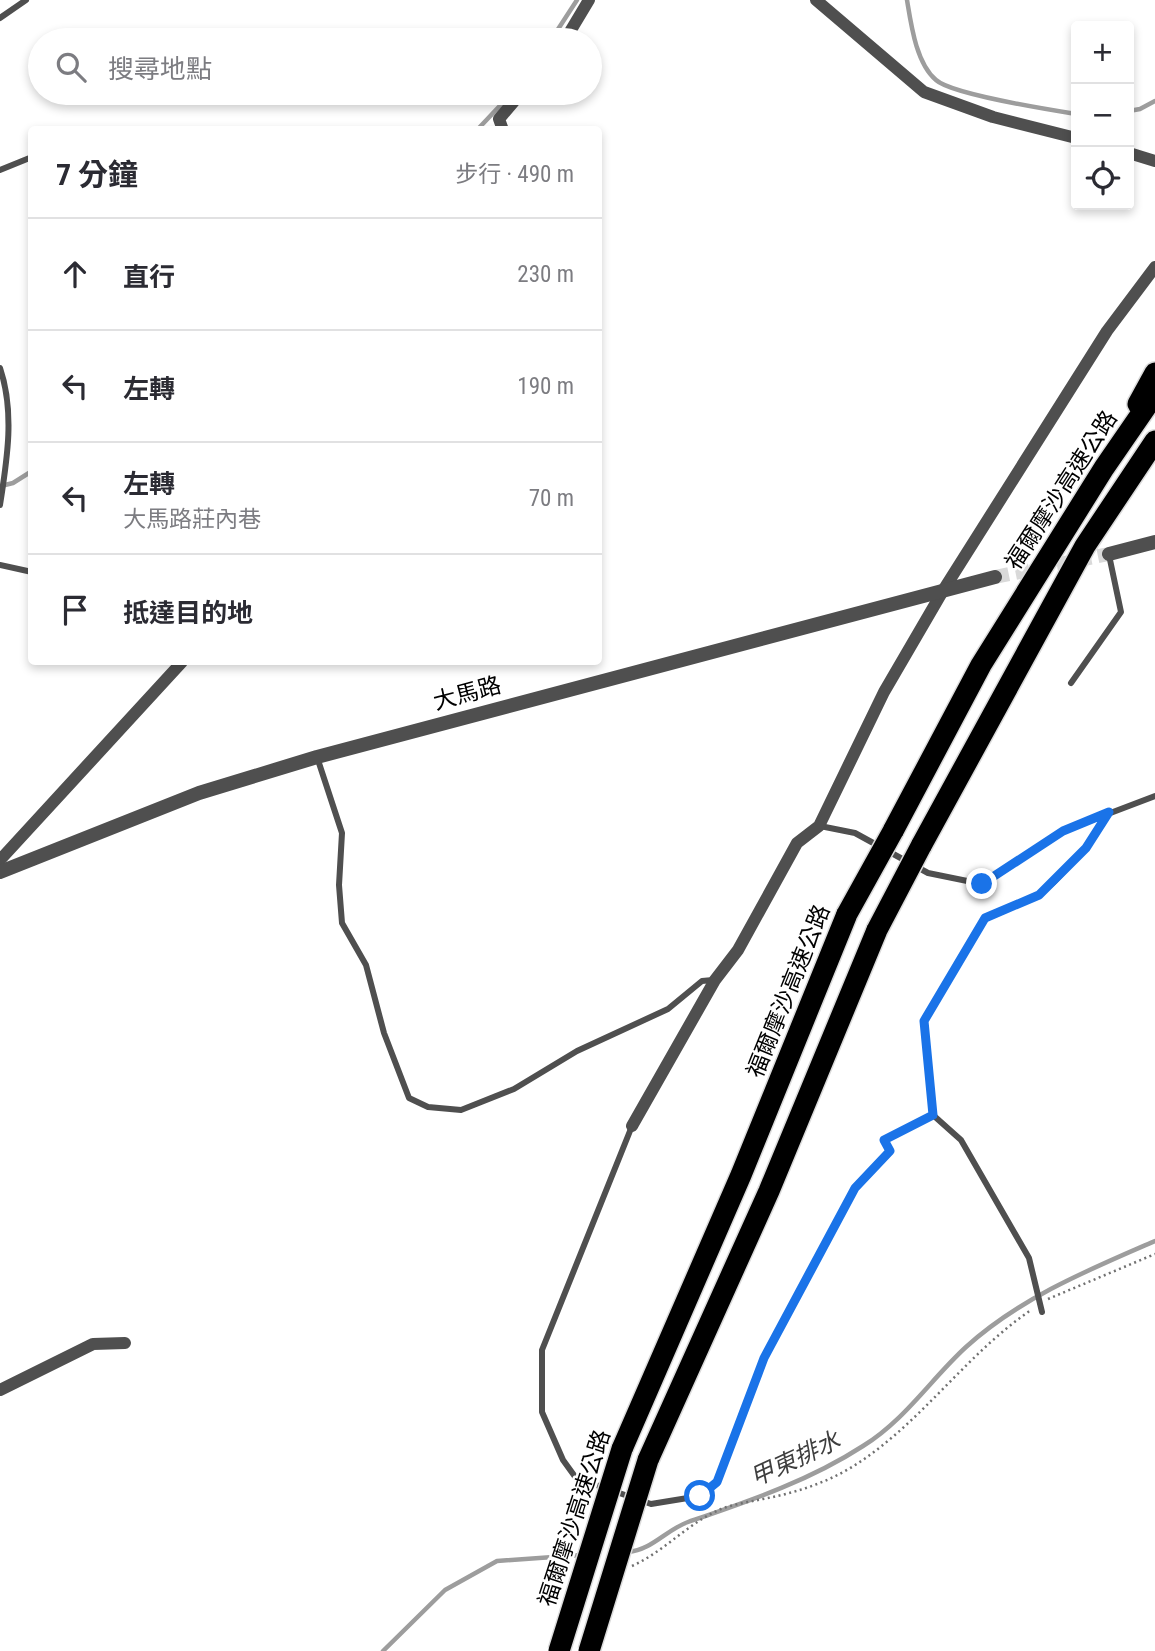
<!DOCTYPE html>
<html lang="zh-TW">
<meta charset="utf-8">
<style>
:root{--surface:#fff;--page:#f7f7f7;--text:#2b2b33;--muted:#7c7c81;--line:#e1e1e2}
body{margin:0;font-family:"Roboto Condensed","Noto Sans TC",sans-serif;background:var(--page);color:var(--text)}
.controls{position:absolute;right:21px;top:21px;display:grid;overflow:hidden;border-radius:7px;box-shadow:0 4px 10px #0003}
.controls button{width:63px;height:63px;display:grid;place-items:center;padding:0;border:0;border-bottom:2px solid var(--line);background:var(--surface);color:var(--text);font:35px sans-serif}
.stop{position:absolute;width:21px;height:21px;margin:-16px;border:5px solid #1a73e8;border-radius:50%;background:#fff}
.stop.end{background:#1a73e8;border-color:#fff;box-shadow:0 2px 7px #0008}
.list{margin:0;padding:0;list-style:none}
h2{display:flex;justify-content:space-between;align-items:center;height:91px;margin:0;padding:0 28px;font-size:30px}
h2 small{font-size:23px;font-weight:400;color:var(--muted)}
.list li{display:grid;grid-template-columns:46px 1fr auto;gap:21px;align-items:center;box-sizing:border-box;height:112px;padding:0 28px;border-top:2px solid var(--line)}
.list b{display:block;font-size:26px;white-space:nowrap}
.list p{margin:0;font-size:23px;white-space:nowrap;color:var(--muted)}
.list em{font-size:23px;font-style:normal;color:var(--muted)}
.icon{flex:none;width:38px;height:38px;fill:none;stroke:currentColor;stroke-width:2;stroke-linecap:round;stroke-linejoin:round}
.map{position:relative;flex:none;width:1155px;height:1651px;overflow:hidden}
.search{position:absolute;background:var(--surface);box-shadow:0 4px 10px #0003;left:28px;top:28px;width:574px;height:77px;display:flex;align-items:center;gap:18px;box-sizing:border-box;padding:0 24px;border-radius:38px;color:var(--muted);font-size:26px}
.panel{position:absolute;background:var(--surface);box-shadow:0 4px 10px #0003;left:28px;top:126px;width:574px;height:539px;border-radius:7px}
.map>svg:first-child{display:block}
</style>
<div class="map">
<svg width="1155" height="1651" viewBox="0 0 1155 1651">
<rect width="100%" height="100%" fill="#fff"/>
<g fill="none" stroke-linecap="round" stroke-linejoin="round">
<g stroke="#9d9d9d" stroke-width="4.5">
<path d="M907 0C911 24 916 63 936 80 951 94 1051 110 1076 114"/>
<path d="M551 40 577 0"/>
<path d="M1129 111 1140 109 1155 101"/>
<path d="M477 130 512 93"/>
<path d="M1 486 13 483 32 471"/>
<path d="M628 1552C652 1550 666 1530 688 1522 749 1501 809 1481 863 1446 905 1420 931 1379 966 1347 1020 1298 1088 1270 1155 1241"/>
<path d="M383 1651 445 1590 497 1561 581 1555"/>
</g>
<path stroke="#d9d9d9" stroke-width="14" stroke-dasharray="14 7" stroke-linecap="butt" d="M995 577 1109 554"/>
<g stroke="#dbdbdb" stroke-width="24">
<g id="motorway">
<path d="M1138 404 1155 373"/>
<path d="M893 831 981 665 1104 468 1155 394"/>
<path d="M921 846 1085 546 1155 441"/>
<path d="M622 1449 741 1175 847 914"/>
<path d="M648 1460 769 1191 877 930"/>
</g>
</g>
<g stroke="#717171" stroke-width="2.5" stroke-dasharray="2 3.5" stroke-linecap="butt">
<path d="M1048 1299 1155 1254"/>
<path d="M632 1566C665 1551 688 1523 721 1509 734 1504 749 1502 763 1499 794 1493 824 1484 852 1467 920 1425 965 1355 1031 1310"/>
</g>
<g stroke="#4f4f4f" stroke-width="6">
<path d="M0 18 26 0"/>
<path d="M0 170 32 157"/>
<path d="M0 368C15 412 7 460 0 505"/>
<path d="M0 565 32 572"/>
<path d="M1071 683 1121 612 1109 555"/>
<path d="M317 757 342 833 339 885 342 923 366 965 384 1033 409 1098 428 1107 461 1110 514 1089 577 1051 668 1009 702 981 713 980"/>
<path d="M820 826 855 833 928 873 982 884 1063 831 1155 796"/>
<path d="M933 1115 961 1140 1029 1258 1042 1312"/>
<path d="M632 1126 542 1350V1412L563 1460 576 1478 651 1504 700 1496 717 1482 764 1358 855 1188 890 1151 884 1140 933 1115 924 1021 985 918 1039 895 1054 882 1086 848 1109 812"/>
</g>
<g stroke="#4f4f4f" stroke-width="12">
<path d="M816 0 924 92 993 117 1076 138"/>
<path d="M565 40 589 0"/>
<path d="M503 130 499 119 521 93"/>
<path d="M1129 153 1155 161"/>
<path d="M0 860 182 662"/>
<path d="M632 1126 715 980 738 950 797 843 819 826 884 692 944 589 1107 331 1155 267"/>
<path d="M0 1390 93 1344 125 1343"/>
</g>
<g stroke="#4f4f4f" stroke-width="14">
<path d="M1109 554 1155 542"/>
<path d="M0 872 199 793 317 757 995 577"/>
</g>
<use href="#motorway" stroke="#000" stroke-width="21"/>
<g stroke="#dbdbdb" stroke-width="24" stroke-linecap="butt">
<g id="motorway-bridge">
<path d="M847 914 893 831"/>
<path d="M877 930 921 846"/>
<path d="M559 1651 622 1449"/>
<path d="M589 1651 648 1460"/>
</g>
</g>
<use href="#motorway-bridge" stroke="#000" stroke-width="21"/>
</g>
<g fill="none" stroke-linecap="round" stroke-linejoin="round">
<path stroke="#1a73e8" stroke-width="9" d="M700 1496 717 1482 764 1358 855 1188 890 1151 884 1140 933 1115 924 1021 985 918 1039 895 1086 848 1109 812 1063 831 982 884"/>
</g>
<g text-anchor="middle" stroke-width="5" stroke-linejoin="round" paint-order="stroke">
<g font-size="23" fill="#000" stroke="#fff">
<text transform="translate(1061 490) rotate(-57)" y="8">福爾摩沙高速公路</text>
<text transform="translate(467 693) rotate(-15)" y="8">大馬路</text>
<text transform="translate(788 991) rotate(-68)" y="8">福爾摩沙高速公路</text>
<text transform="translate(574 1518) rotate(-72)" y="8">福爾摩沙高速公路</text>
</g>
<g font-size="24" font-style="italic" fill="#3e3e3e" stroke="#fff">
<text transform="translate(795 1459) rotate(-25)" y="8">甲東排水</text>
</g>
</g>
</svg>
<div class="controls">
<button>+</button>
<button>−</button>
<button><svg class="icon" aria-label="locate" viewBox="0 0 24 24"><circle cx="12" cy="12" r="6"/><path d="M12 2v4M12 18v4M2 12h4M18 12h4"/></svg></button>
</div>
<div class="stop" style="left:700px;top:1496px"></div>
<div class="stop end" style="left:982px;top:884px"></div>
<div class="search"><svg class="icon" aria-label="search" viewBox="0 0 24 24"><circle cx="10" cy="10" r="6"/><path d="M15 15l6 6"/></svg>搜尋地點</div>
<section class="panel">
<h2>7 分鐘<small>步行 · 490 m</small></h2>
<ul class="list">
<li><svg class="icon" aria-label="ahead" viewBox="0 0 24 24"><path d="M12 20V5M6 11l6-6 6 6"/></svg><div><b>直行</b></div><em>230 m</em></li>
<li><svg class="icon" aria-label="left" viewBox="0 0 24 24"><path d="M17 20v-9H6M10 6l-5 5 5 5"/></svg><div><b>左轉</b></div><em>190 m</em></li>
<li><svg class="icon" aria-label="left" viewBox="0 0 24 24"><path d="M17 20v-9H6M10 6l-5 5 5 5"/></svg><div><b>左轉</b><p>大馬路莊內巷</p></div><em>70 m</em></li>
<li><svg class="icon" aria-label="arrive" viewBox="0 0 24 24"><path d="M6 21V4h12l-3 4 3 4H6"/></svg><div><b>抵達目的地</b></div></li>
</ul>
</section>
</div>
